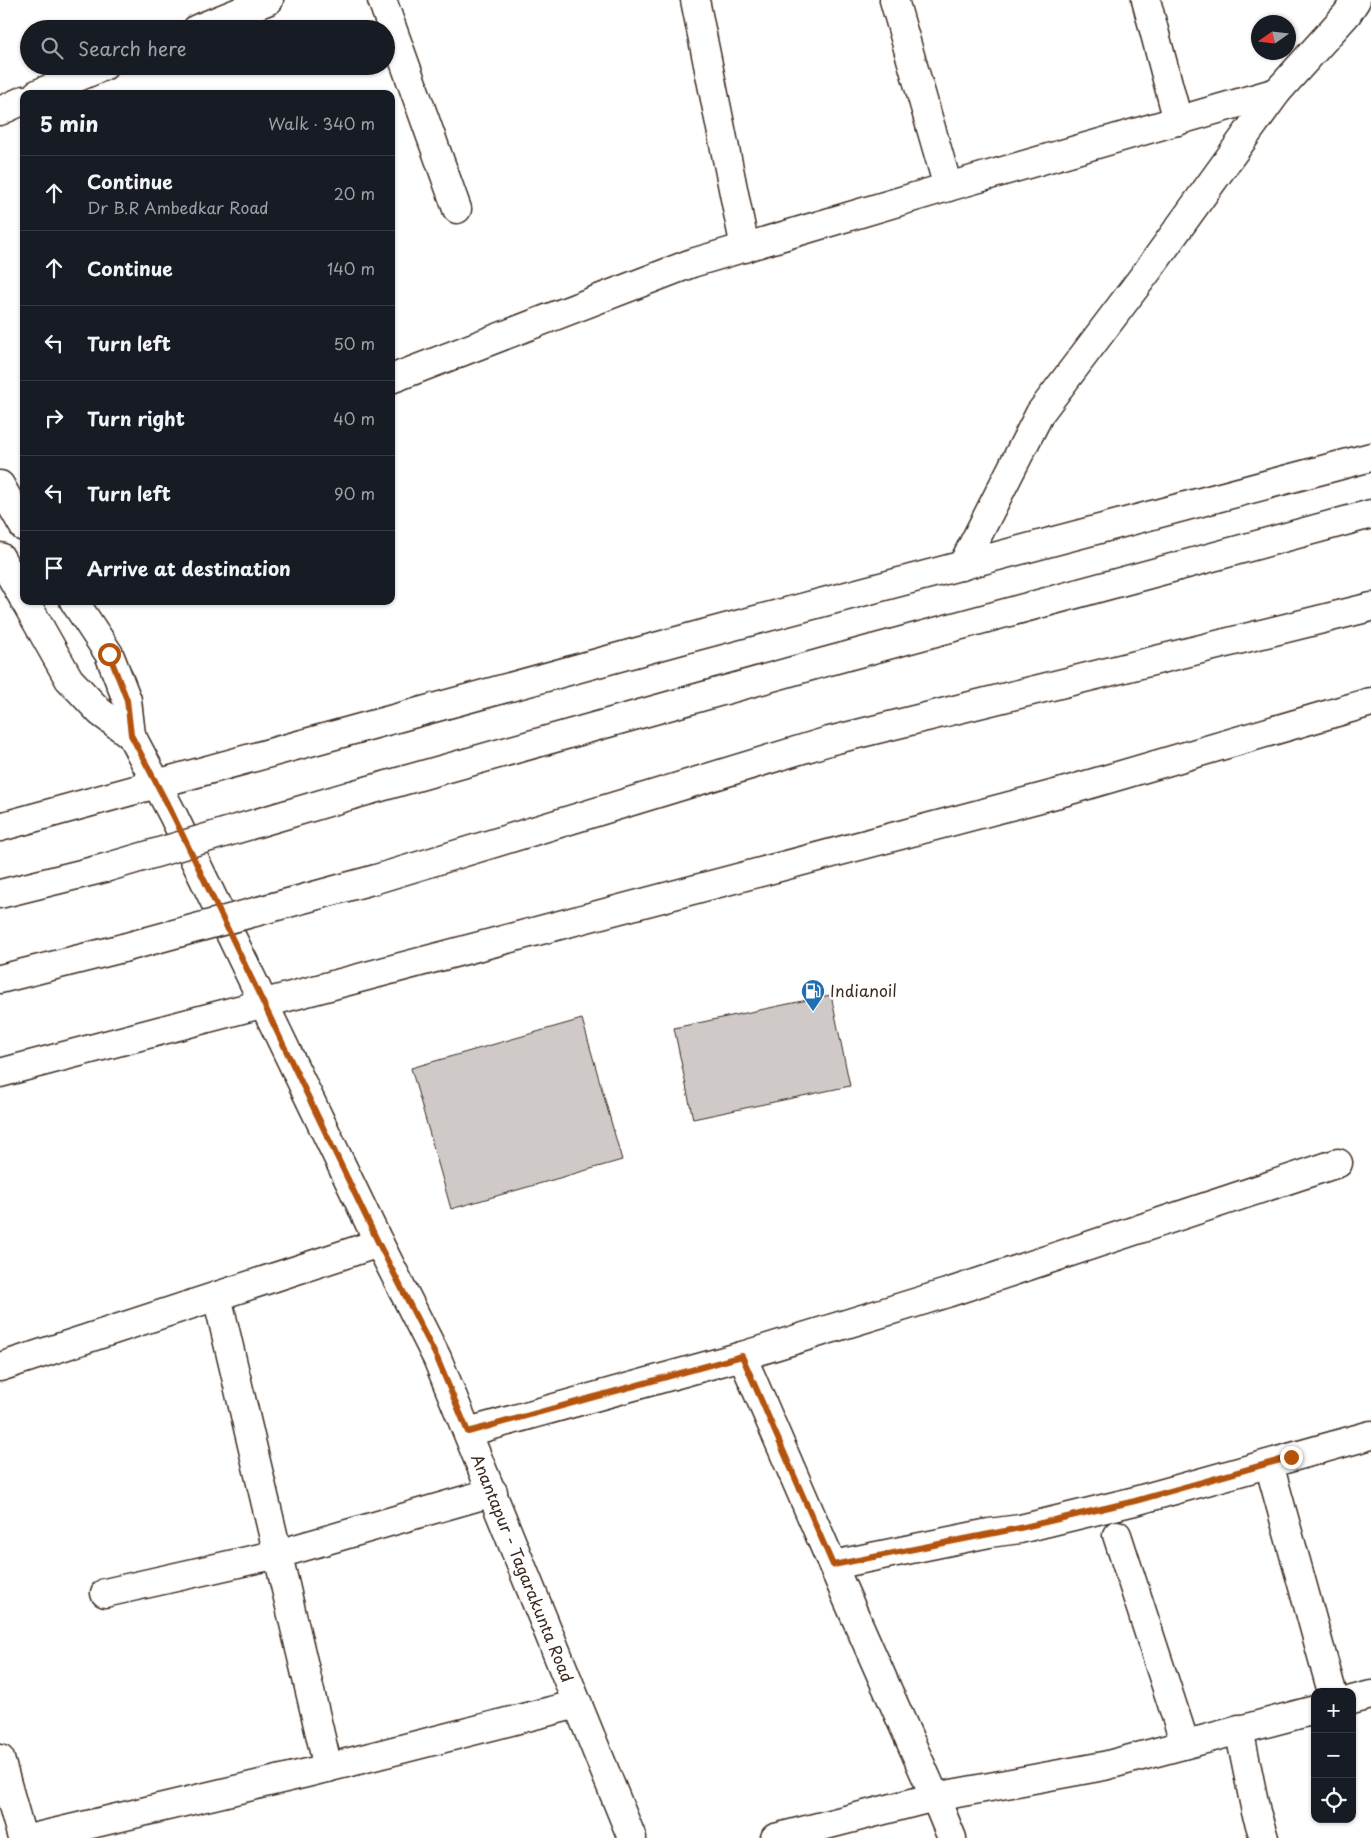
<!DOCTYPE html>
<meta charset="utf-8">
<style>
:root{--surface:#171b24;--page:#20242c;--text:#f1f3f6;--muted:#9ea1a6;--line:#363941}
body{margin:0;font-family:"Playpen Sans",sans-serif;background:var(--page);color:var(--text)}
.controls{position:absolute;right:15px;bottom:15px;display:grid;overflow:hidden;border-radius:10px;box-shadow:0 1px 4px #0004}
.controls button{width:45px;height:45px;display:grid;place-items:center;padding:0;border:0;border-bottom:1px solid var(--line);background:var(--surface);color:var(--text);font:25px sans-serif}
.compass{position:absolute;left:1251px;top:15px;width:45px;height:45px;border-radius:50%;background:var(--surface);box-shadow:0 1px 4px #0004;rotate:256deg}
.stop{position:absolute;width:15px;height:15px;margin:-11px;border:4px solid #b45309;border-radius:50%;background:#fff}
.stop.end{background:#b45309;border-color:#fff;box-shadow:0 1px 5px #0008}
.list{margin:0;padding:0;list-style:none}
h2{display:flex;justify-content:space-between;align-items:center;height:65px;margin:0;padding:0 20px;font-size:21px}
h2 small{font-size:16px;font-weight:400;color:var(--muted)}
.list li{display:grid;grid-template-columns:32px 1fr auto;gap:15px;align-items:center;box-sizing:border-box;height:75px;padding:0 20px;border-top:1px solid var(--line)}
.list b{display:block;font-size:19px;white-space:nowrap}
.list p{margin:0;font-size:16px;white-space:nowrap;color:var(--muted)}
.list em{font-size:16px;font-style:normal;color:var(--muted)}
.icon{flex:none;width:28px;height:28px;fill:none;stroke:currentColor;stroke-width:2;stroke-linecap:round;stroke-linejoin:round}
.map{position:relative;flex:none;width:1371px;height:1838px;overflow:hidden}
.search{position:absolute;background:var(--surface);box-shadow:0 1px 4px #0004;left:20px;top:20px;width:375px;height:55px;display:flex;align-items:center;gap:12px;box-sizing:border-box;padding:0 18px;border-radius:28px;color:var(--muted);font-size:19px}
.panel{position:absolute;background:var(--surface);box-shadow:0 1px 4px #0004;left:20px;top:90px;width:375px;height:515px;border-radius:10px}
.map>svg:first-child{display:block}
</style>
<div class="map">
<svg width="1371" height="1838" viewBox="0 0 1371 1838">
<rect width="100%" height="100%" fill="#fff"/>
<filter id="ink" filterUnits="userSpaceOnUse"><feTurbulence type="fractalNoise" baseFrequency=".02" numOctaves="2"/><feDisplacementMap in="SourceGraphic" scale="10" xChannelSelector="R" yChannelSelector="G"/><feConvolveMatrix kernelMatrix="1 2 1 2 8 2 1 2 1" color-interpolation-filters="sRGB"/></filter>
<g filter="url(#ink)">
<g fill="#cfcac7" stroke="#3b2a1e">
<path d="M831 995 850 1086 693 1119 674 1028Z"/>
<path d="M582 1019 622 1160 451 1209 411 1068Z"/>
</g>
<g fill="none" stroke-linecap="round" stroke-linejoin="round">
<g stroke="#3b2a1e" stroke-width="31">
<g id="minor">
<path d="M382 0 457 209"/>
<path d="M695 0 745 248"/>
<path d="M894 0 948 187"/>
<path d="M1146 0 1178 121"/>
<path d="M197 29 269 0"/>
<path d="M37 94 104 66"/>
<path d="M0 111 24 100"/>
<path d="M391 379 692 263 948 187 1277 92"/>
<path d="M0 485 24 527"/>
<path d="M0 557 24 599"/>
<path d="M962 566 1040 413 1149 269 1277 92 1347 14 1356 0"/>
<path d="M25 601 69 679 100 712 131 735"/>
<path d="M74 601 109 654 127 700 131 735"/>
<path d="M0 827 692 637 1371 457"/>
<path d="M0 1073 1063 792 1371 702"/>
<path d="M217 1296 328 1768"/>
<path d="M742 1356 843 1589 935 1797 952 1838"/>
<path d="M0 1367 379 1243"/>
<path d="M468 1432 742 1356 947 1293 1338 1163"/>
<path d="M1269 1464 1332 1692"/>
<path d="M1117 1535 1185 1744"/>
<path d="M833 1565 989 1533 1020 1529 1135 1501 1371 1435"/>
<path d="M105 1593 278 1554 493 1492"/>
<path d="M1352 1700 1371 1695"/>
<path d="M1239 1729 1256 1812 1264 1838"/>
<path d="M0 1759 22 1838"/>
<path d="M32 1838 307 1773 578 1704"/>
<path d="M775 1838 935 1797 1104 1766 1315 1710"/>
</g>
</g>
<g stroke="#3b2a1e" stroke-width="31">
<g id="major">
<path id="s1" d="M131 735 173 815 379 1243 437 1358 632 1838"/>
</g>
</g>
<g stroke="#3b2a1e" stroke-width="31">
<g id="highway">
<path d="M352 795 825 662 1371 514"/>
<path d="M376 879 829 741 1371 607"/>
<path d="M0 894 105 868"/>
<path d="M0 979 123 948"/>
</g>
</g>
<use href="#minor" stroke="#fff" stroke-width="28"/>
<use href="#major" stroke="#fff" stroke-width="28"/>
<use href="#highway" stroke="#fff" stroke-width="28"/>
<g stroke="#3b2a1e" stroke-width="31" stroke-linecap="butt">
<g id="highway-bridge">
<path d="M105 868 352 795"/>
<path d="M123 948 376 879"/>
</g>
</g>
<use href="#highway-bridge" stroke="#fff" stroke-width="28"/>
</g>
</g>
<g fill="none" stroke-linecap="round" stroke-linejoin="round" filter="url(#ink)">
<path stroke="#b45309" stroke-width="6" d="M109 654 127 700 131 735 173 815 379 1244 437 1358 468 1432 742 1356 833 1565 1020 1528 1135 1501 1291 1457"/>
</g>
<defs>
<g id="fuel-pin" transform="scale(1.25)"><path d="M0 17L-7.5 6A9.5 9.5 0 1 1 7.5 6Z" fill="#1f6fb2" stroke="#fff"/><path d="M-5.5-6h7V0h2V4h1.3V-2.5L3-4.5l.8-.8L6-3V5H2.5V1h-1V6h-7ZM-4.2-4.7v3.2H.2V-4.7Z" fill="#fff"/></g>
</defs>
<g fill-rule="evenodd">
<use href="#fuel-pin" x="813" y="991"/>
</g>
<g text-anchor="middle" stroke-width="4.5" stroke-linejoin="round" paint-order="stroke">
<g font-size="16" fill="#3b2a1e" stroke="#fff" text-anchor="start">
<text x="830" y="997">Indianoil</text>
</g>
<g font-size="16" fill="#3b2a1e" stroke="#fff">
<text dy="6" stroke="none"><textPath href="#s1" startOffset="921">Anantapur - Tagarakunta Road</textPath></text>
</g>
</g>
</svg>
<div class="controls">
<button>+</button>
<button>−</button>
<button><svg class="icon" aria-label="locate" viewBox="0 0 24 24"><circle cx="12" cy="12" r="6"/><path d="M12 2v4M12 18v4M2 12h4M18 12h4"/></svg></button>
</div>
<svg class="compass" viewBox="-18 -18 36 36"><path d="M0-13l5 13h-10z" fill="#e53935"/><path d="M0 13l5-13h-10z" fill="#9ea1a6"/></svg>
<div class="stop" style="left:109px;top:654px"></div>
<div class="stop end" style="left:1291px;top:1457px"></div>
<div class="search"><svg class="icon" aria-label="search" viewBox="0 0 24 24"><circle cx="10" cy="10" r="6"/><path d="M15 15l6 6"/></svg>Search here</div>
<section class="panel">
<h2>5 min<small>Walk · 340 m</small></h2>
<ul class="list">
<li><svg class="icon" aria-label="ahead" viewBox="0 0 24 24"><path d="M12 20V5M6 11l6-6 6 6"/></svg><div><b>Continue</b><p>Dr B.R Ambedkar Road</p></div><em>20 m</em></li>
<li><svg class="icon" aria-label="ahead" viewBox="0 0 24 24"><path d="M12 20V5M6 11l6-6 6 6"/></svg><div><b>Continue</b></div><em>140 m</em></li>
<li><svg class="icon" aria-label="left" viewBox="0 0 24 24"><path d="M17 20v-9H6M10 6l-5 5 5 5"/></svg><div><b>Turn left</b></div><em>50 m</em></li>
<li><svg class="icon" aria-label="right" viewBox="0 0 24 24"><path d="M7 20v-9h11M14 6l5 5-5 5"/></svg><div><b>Turn right</b></div><em>40 m</em></li>
<li><svg class="icon" aria-label="left" viewBox="0 0 24 24"><path d="M17 20v-9H6M10 6l-5 5 5 5"/></svg><div><b>Turn left</b></div><em>90 m</em></li>
<li><svg class="icon" aria-label="arrive" viewBox="0 0 24 24"><path d="M6 21V4h12l-3 4 3 4H6"/></svg><div><b>Arrive at destination</b></div></li>
</ul>
</section>
</div>
